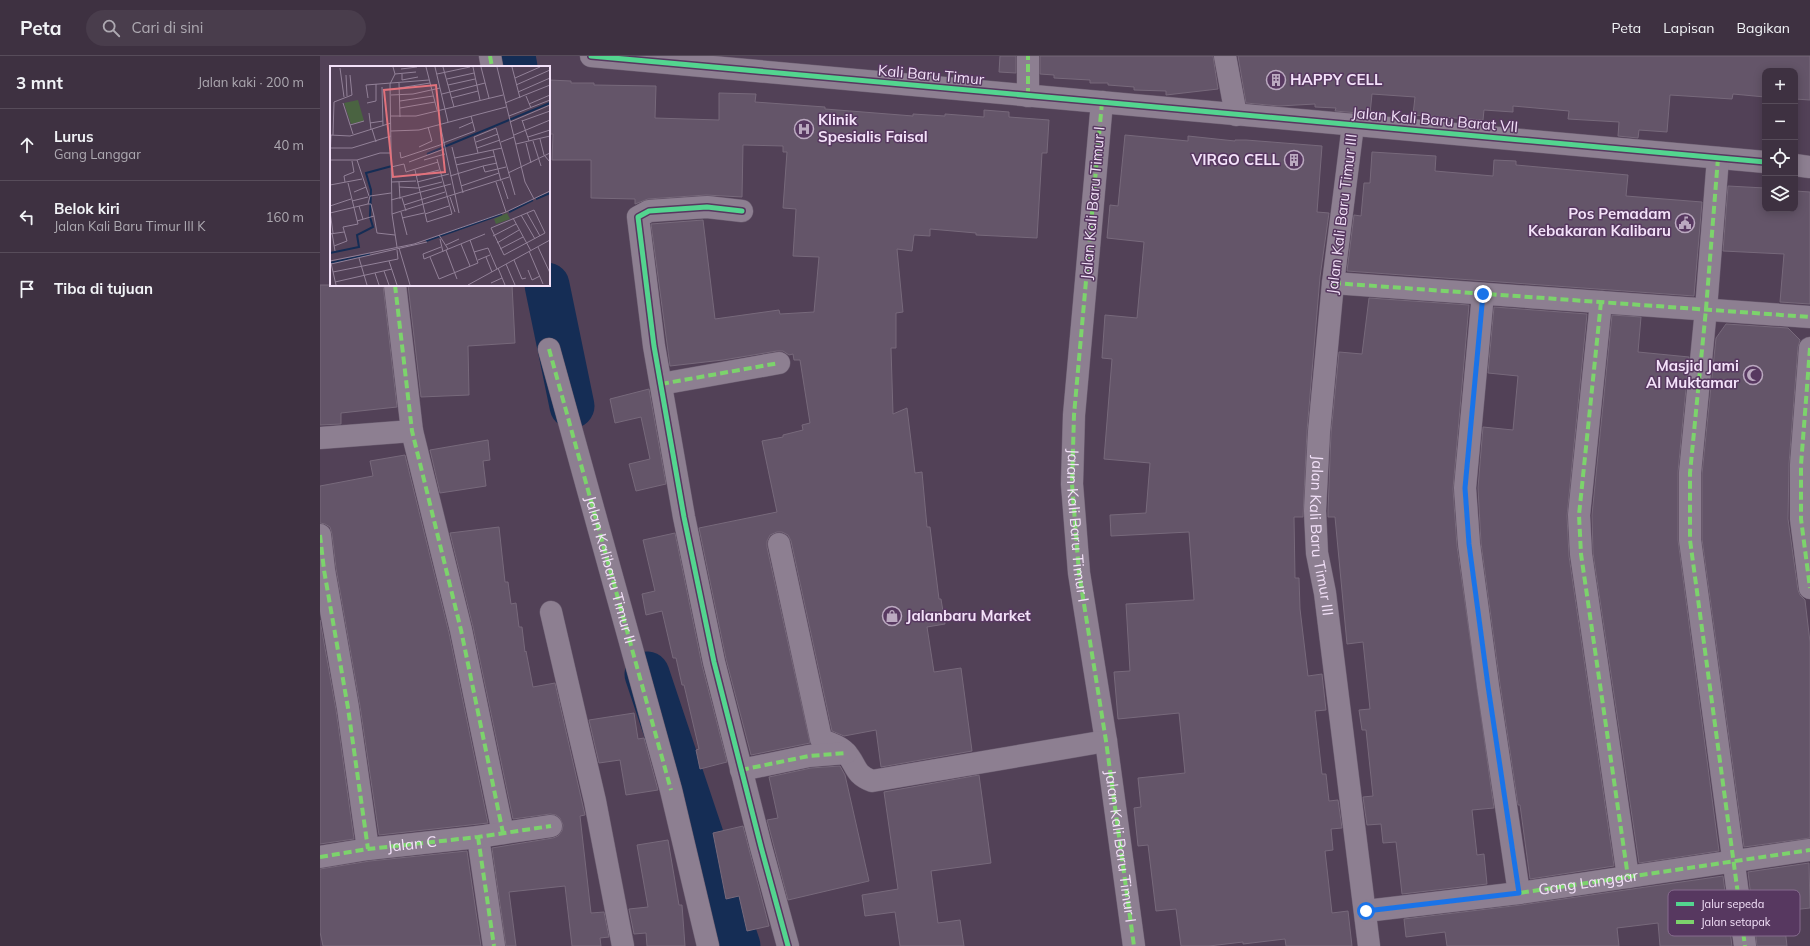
<!DOCTYPE html>
<html lang="id">
<meta charset="utf-8">
<style>
:root{--surface:#3e3141;--page:#493d4c;--text:#f1f3f6;--muted:#ada9b1;--line:#574c5a}
body{margin:0;font-family:Mulish,sans-serif;background:var(--page);color:var(--text)}
.controls{position:absolute;right:12px;top:12px;display:grid;overflow:hidden;border-radius:8px;box-shadow:0 2px 10px #0003}
.controls button{width:36px;height:36px;display:grid;place-items:center;padding:0;border:0;border-bottom:1px solid var(--line);background:var(--surface);color:var(--text);font:20px sans-serif}
.stop{position:absolute;width:12px;height:12px;margin:-9px;border:3px solid #1a73e8;border-radius:50%;background:#fff}
.stop.end{background:#1a73e8;border-color:#fff;box-shadow:0 1px 4px #0008}
.list{margin:0;padding:0;list-style:none}
h2{display:flex;justify-content:space-between;align-items:center;height:52px;margin:0;padding:0 16px;font-size:17px}
h2 small{font-size:13px;font-weight:400;color:var(--muted)}
.list li{display:grid;grid-template-columns:26px 1fr auto;gap:12px;align-items:center;box-sizing:border-box;height:72px;padding:0 16px;border-top:1px solid var(--line)}
.list b{display:block;font-size:15px;white-space:nowrap}
.list p{margin:0;font-size:13px;white-space:nowrap;color:var(--muted)}
.list em{font-size:13px;font-style:normal;color:var(--muted)}
.icon{flex:none;width:22px;height:22px;fill:none;stroke:currentColor;stroke-width:2;stroke-linecap:round;stroke-linejoin:round}
.map{position:relative;flex:none;width:1490px;height:890px;overflow:hidden}
header{display:flex;align-items:center;gap:24px;box-sizing:border-box;height:56px;padding:0 20px;background:var(--surface);border-bottom:1px solid var(--line)}
header strong{font-size:19px}
nav{display:flex;gap:22px;margin-inline-start:auto;font-size:14px}
.search{width:280px;height:36px;background:var(--page);display:flex;align-items:center;gap:10px;box-sizing:border-box;padding:0 14px;border-radius:22px;color:var(--muted);font-size:15px}
main{display:flex}
aside{flex:1;background:var(--surface)}
.map>svg:first-child{display:block}
</style>
<header>
<strong>Peta</strong>
<div class="search"><svg class="icon" aria-label="search" viewBox="0 0 24 24"><circle cx="10" cy="10" r="6"/><path d="M15 15l6 6"/></svg>Cari di sini</div>
<nav><a>Peta</a><a>Lapisan</a><a>Bagikan</a></nav>
</header>
<main>
<aside>
<h2>3 mnt<small>Jalan kaki · 200 m</small></h2>
<ul class="list">
<li><svg class="icon" aria-label="ahead" viewBox="0 0 24 24"><path d="M12 20V5M6 11l6-6 6 6"/></svg><div><b>Lurus</b><p>Gang Langgar</p></div><em>40 m</em></li>
<li><svg class="icon" aria-label="left" viewBox="0 0 24 24"><path d="M17 20v-9H6M10 6l-5 5 5 5"/></svg><div><b>Belok kiri</b><p>Jalan Kali Baru Timur III K</p></div><em>160 m</em></li>
<li><svg class="icon" aria-label="arrive" viewBox="0 0 24 24"><path d="M6 21V4h12l-3 4 3 4H6"/></svg><div><b>Tiba di tujuan</b></div></li>
</ul>
</aside>
<div class="map">
<svg width="1490" height="890" viewBox="0 0 1490 890">
<rect width="100%" height="100%" fill="#524157"/>
<g fill="none" stroke-linecap="round" stroke-linejoin="round">
<g stroke="#152d55" stroke-width="45">
<path d="M193 0 195 11"/>
<path d="M227 229 252 350"/>
<path d="M327 618 418 890"/>
</g>
</g>
<g fill="#645569" stroke="#77697b">
<path d="M680 0H696V17L679 16Z"/>
<path d="M720 0H893L898 33 846 39V35L814 34V31L788 29V27H770V24L734 22V19L720 18Z"/>
<path d="M918 0H1490V44L1475 43V15H1445V41L1413 38 1412 43 1350 39 1347 76 1319 74 1318 82 1298 80 1299 66 1248 63 1249 55 1193 50V56L1164 54 1163 64 1093 59 1095 41 1052 38 1050 58 1015 55 1016 52 995 51V48L959 50 926 47Z"/>
<path d="M229 24 251 25V27H274V29L336 30 335 62 399 64V37L436 38 435 46 505 51V53L543 56 593 60V58L625 60V58L664 61V54L689 56V61L729 64 727 97H722L717 182 656 179V177L610 173V180L594 179 592 195 577 193 583 256 576 257V292H571L573 358 587 352 595 417 602 416 607 471H610L619 543H621L625 568 607 571 614 616 641 612 652 695 561 711 556 674 524 680 512 675 471 485 468 479 462 476H457L450 479 447 485V491L490 687 431 699 406 603 379 472 457 456 442 385 463 381V379L483 374 482 369 490 367 480 304H474L473 298 469 299 463 295H457L403 304 350 310 331 168 383 164 395 263 459 254 460 258 494 256 499 201 473 200 476 153 463 152 467 96H463V90L423 89 422 141 386 139 328 143 315 148V143L271 142V104H232L233 78H229Z"/>
<path d="M805 79 868 85V80L915 85V84H926L1002 90 997 156 1009 157 1000 221 987 375 983 461H974L975 522H979L980 553 988 620 1002 618 1006 654 995 655 1002 718H1006L1009 745 1018 744 1022 772 1011 773 1013 794 1005 795 1012 857 1028 855 1032 890H966L965 883 923 888V886L889 890H861L856 853 836 855 828 789 818 790 814 752 821 751 818 722 865 717 859 657 798 663 794 616 810 615 806 548 874 544 869 476 791 480 790 459 826 457 830 407 784 403 792 303 782 302 785 259 817 262 824 186 787 182 790 149 798 150Z"/>
<path d="M1052 96 1116 100 1115 115 1173 120 1174 104 1196 105V109L1308 119 1306 140 1382 146 1374 240 1027 215 1034 159 1041 160 1044 127H1050Z"/>
<path d="M1408 130 1445 132V153H1475V135L1490 136V248L1460 246 1464 198 1403 195Z"/>
<path d="M0 229H63L77 351 21 357V368L0 369Z"/>
<path d="M88 229H192L195 287 148 290 149 339 101 341Z"/>
<path d="M1049 242 1149 249 1133 433 1137 490 1174 752 1152 754 1157 799 1164 798 1167 828 1082 838 1076 786 1063 787 1061 768 1047 769 1043 741 1053 740 1046 674H1042L1039 654 1050 653 1043 586 1027 588 1015 461H1008V455L1011 377 1019 296 1042 298Z"/>
<path d="M1174 251 1267 258 1247 460 1249 500 1294 810 1210 823 1200 749H1198L1180 628 1161 487 1158 432 1163 371 1193 374 1198 320 1168 317Z"/>
<path d="M1292 259 1321 261 1318 296 1369 301 1358 416V484L1399 795 1319 807 1273 497 1272 459Z"/>
<path d="M1406 268 1468 272 1480 284 1478 291 1469 408 1468 463 1478 534 1480 539 1485 544 1490 586V782L1424 791 1382 483V418L1396 282Z"/>
<path d="M329 333 346 428 316 435 309 408 330 403 321 361 295 367 290 343Z"/>
<path d="M168 384 170 404 163 405 166 430 120 437 110 394Z"/>
<path d="M85 399 129 577 168 767 59 779 40 650 16 512 12 478 10 471 5 468 0 467V430L53 420 50 405Z"/>
<path d="M179 471 185 526H188L191 548 196 547 199 571H202L205 596 206 595 213 631 235 627 265 759 260 760 271 857 284 856 289 881 280 882 281 890H252L245 830 189 836 196 890H186L172 792 233 782 238 780 242 775 243 769 240 762 236 759 230 758 193 763 153 571 130 477Z"/>
<path d="M355 477 382 609 407 706 380 713 376 694 379 693 364 629H362L356 602H353L342 555 326 559 322 538 335 535 323 484Z"/>
<path d="M0 564 16 654 34 783 0 788Z"/>
<path d="M314 657 318 683 324 682 338 734 306 739 300 704 279 707 269 664Z"/>
<path d="M520 710 525 719 549 825 468 844 447 764 458 762 449 721 491 712Z"/>
<path d="M659 719 671 807 611 815 618 867 640 864 644 890H580L575 856 545 860 542 839 578 833 564 736Z"/>
<path d="M423 770 449 870 427 875 419 840 406 843 393 777Z"/>
<path d="M348 784 359 849H362L365 890H327L326 877 314 878 309 853 328 851 317 789Z"/>
<path d="M147 795 161 890H3L0 876V813L50 805Z"/>
<path d="M1489 807 1490 852 1463 855 1467 890H1437L1428 816Z"/>
<path d="M1403 820 1412 890H1340L1338 867 1297 872 1299 890H1127L1125 876 1086 881 1084 863 1201 849Z"/>
</g>
<g fill="none" stroke-linecap="round" stroke-linejoin="round">
<g stroke="#6c5e71" stroke-width="23">
<g id="minor">
<path d="M170 0 172 11"/>
<path d="M271 0 1445 106"/>
<path d="M905 0 916 59"/>
<path d="M708 40V0"/>
<path d="M782 46 754 359 752 428 759 517 786 685 814 890"/>
<path id="s1" d="M1033 69 1013 227 999 376 995 455 997 497 1005 537 1049 890"/>
<path d="M1398 102 1386 253 1370 417V484L1425 890"/>
<path d="M1475 109 1490 111"/>
<path d="M422 155 387 151 329 155 318 161 334 290 364 461 394 606 441 791 468 890"/>
<path d="M1013 227 1490 261"/>
<path d="M75 229 92 375 141 574 183 777"/>
<path d="M1163 238 1145 432 1149 488 1168 630 1199 837"/>
<path d="M1281 246 1259 459 1261 498 1308 821"/>
<path d="M1490 292 1481 409V463L1490 532"/>
<path d="M229 293 351 734 388 890"/>
<path d="M341 328 459 307"/>
<path d="M0 382 92 375"/>
<path d="M0 479 4 514 28 652 48 793"/>
<path d="M459 488 501 683C509 688 519 689 525 696 537 708 533 718 552 725L786 685"/>
<path d="M231 556 275 745 303 890"/>
<path d="M421 714 489 700 526 697"/>
<path d="M158 781 174 890"/>
<path d="M0 801 48 793 158 781 231 770"/>
<path id="s2" d="M1046 855 1199 837 1490 794"/>
</g>
</g>
<use href="#minor" stroke="#8d7f91" stroke-width="22"/>
<g stroke="#7cd36c" stroke-width="4" stroke-dasharray="8 4" stroke-linecap="butt">
<path d="M170 0 172 11"/>
<path d="M708 40V0"/>
<path id="s3" d="M782 46 754 359 752 428 759 517 786 685 814 890"/>
<path d="M1398 102 1386 253 1370 417V484L1425 890"/>
<path d="M1013 227 1490 261"/>
<path d="M75 229 92 375 141 574 183 777"/>
<path d="M1163 238 1145 432 1149 488 1168 630 1199 837"/>
<path d="M1281 246 1259 459 1261 498 1308 821"/>
<path d="M1490 292 1481 409V463L1490 532"/>
<path id="s4" d="M229 293 351 734"/>
<path d="M341 328 459 307"/>
<path d="M0 479 4 514 28 652 48 793"/>
<path d="M421 714 489 700 526 697"/>
<path d="M158 781 174 890"/>
<path id="s5" d="M0 801 48 793 158 781 231 770"/>
<path d="M1046 855 1199 837 1490 794"/>
</g>
<g stroke="#573860" stroke-width="8">
<g id="cycleway">
<path d="M271 0 1445 106"/>
<path d="M422 155 387 151 329 155 318 161 334 290 364 461 394 606 441 791 468 890"/>
</g>
</g>
<use href="#cycleway" stroke="#53d58f" stroke-width="5"/>
</g>
<g fill="none" stroke-linecap="round" stroke-linejoin="round">
<path stroke="#1a73e8" stroke-width="5" d="M1046 855 1199 837 1168 630 1149 488 1145 432 1163 238"/>
</g>
<defs>
<g id="building-ring" transform="scale(1)"><circle r="9.5" fill="#573860" stroke="#bba9c0" stroke-width="1.5"/><path d="M-4-6H4V6H1V3H-1V6H-4ZM-2.5-4.3h1.7v1.8h-1.7ZM.8-4.3h1.7v1.8H.8ZM-2.5-1h1.7V.8h-1.7ZM.8-1h1.7V.8H.8Z" fill="#bba9c0"/></g>
<g id="hospital-ring" transform="scale(1)"><circle r="9.5" fill="#573860" stroke="#bba9c0" stroke-width="1.5"/><path d="M-5-5h3v3.5h4V-5h3V5h-3V1.5h-4V5h-3Z" fill="#bba9c0"/></g>
<g id="civic-ring" transform="scale(1)"><circle r="9.5" fill="#573860" stroke="#bba9c0" stroke-width="1.5"/><path d="M-.6-6.5H3V-4.5H.6V-3L4-1V1h2V6H-6V1h2V-1L-.6-3ZM-1.2 2.5V6h2.4V2.5Z" fill="#bba9c0"/></g>
<g id="mosque-ring" transform="scale(1)"><circle r="9.5" fill="#573860" stroke="#bba9c0" stroke-width="1.5"/><path d="M3.5-4.9A6 6 0 1 0 3.5 4.9A5 5 0 1 1 3.5-4.9Z" fill="#bba9c0"/></g>
<g id="shop-ring" transform="scale(1)"><circle r="9.5" fill="#573860" stroke="#bba9c0" stroke-width="1.5"/><path d="M-5-2.5h2.3a2.7 3.5 0 0 1 5.4 0H5L5.5 6h-11ZM-1.5-2.5h3a1.5 2.3 0 0 0-3 0Z" fill="#bba9c0"/></g>
</defs>
<g fill-rule="evenodd">
<use href="#building-ring" x="956" y="24"/>
<use href="#hospital-ring" x="484" y="73"/>
<use href="#building-ring" x="974" y="104"/>
<use href="#civic-ring" x="1365" y="167"/>
<use href="#mosque-ring" x="1433" y="319"/>
<use href="#shop-ring" x="572" y="560"/>
</g>
<g text-anchor="middle" stroke-width="3" stroke-linejoin="round" paint-order="stroke">
<g font-size="15" fill="#f3e1f9" stroke="#573860">
<text transform="translate(611 19) rotate(5)" y="5">Kali Baru Timur</text>
<text transform="translate(1115 64) rotate(5)" y="5">Jalan Kali Baru Barat VII</text>
<text transform="translate(773 147) rotate(-85)" y="5">Jalan Kali Baru Timur I</text>
<text transform="translate(1022 158) rotate(-83)" y="5">Jalan Kali Baru Timur III</text>
<text dy="5" stroke="none"><textPath href="#s3" startOffset="425">Jalan Kali Baru Timur I</textPath></text>
<text dy="5" stroke="none"><textPath href="#s1" startOffset="413">Jalan Kali Baru Timur III</textPath></text>
<text dy="5" stroke="none"><textPath href="#s4" startOffset="229">Jalan Kalibaru Timur II</textPath></text>
<text dy="5" stroke="none"><textPath href="#s5" startOffset="93">Jalan C</textPath></text>
<text dy="5" stroke="none"><textPath href="#s3" startOffset="749">Jalan Kali Baru Timur I</textPath></text>
<text dy="5" stroke="none"><textPath href="#s2" startOffset="224">Gang Langgar</textPath></text>
</g>
<g font-size="15" font-weight="bold" fill="#f3e1f9" stroke="#573860" text-anchor="start">
<text x="970" y="29">HAPPY CELL</text>
<text x="498" y="69">Klinik<tspan x="498" dy="17">Spesialis Faisal</tspan></text>
<text x="960" y="109" text-anchor="end">VIRGO CELL</text>
<text x="1351" y="163" text-anchor="end">Pos Pemadam<tspan x="1351" dy="17">Kebakaran Kalibaru</tspan></text>
<text x="1419" y="315" text-anchor="end">Masjid Jami<tspan x="1419" dy="17">Al Muktamar</tspan></text>
<text x="586" y="565">Jalanbaru Market</text>
</g>
</g>
<g transform="translate(10 10)">
<rect width="220" height="220" fill="#524157"/>
<path d="M28 34 34 55 21 58 14 37ZM177 147 180 153 166 158 164 153Z" fill="#4a6341"/>
<path fill="none" stroke="#152d55" stroke-width="2" d="M97 88 220 37M206 133 220 127M179 146 203 134M96 175 172 148M0 187 29 181 27 169 43 161 40 151 41 124 36 107 62 100M0 197 40 188"/>
<path fill="none" stroke="#928198" stroke-width="1" d="M63 1 65 8 60 18 62 148 67 181M96 1 107 44M105 1 118 56M113 1 124 41M143 1 150 34M151 1 159 32M167 1 195 116 204 133M182 1 190 32M10 2 14 31M71 3 87 1M65 8 86 6M72 8V14L88 11M107 8 140 1M16 9 17 30M185 12 210 1M117 13 144 7M69 17 70 51M118 19 145 13M186 19 220 4M52 21 53 60M69 22 100 17M188 26 220 12M112 28 155 17M61 29 83 28 110 22M196 30 201 42M38 32 36 19 99 14M121 32 148 25M70 35 103 30M13 37 23 68M37 37 46 35V18M175 37 220 19M199 38 220 29M70 42 105 36M39 47 41 63M61 50H86L173 29M179 50 220 34M192 54 199 75M192 55 220 45M180 56 220 39M40 57 53 55M110 58 129 147M20 59 34 55M129 62 143 56M42 63 46 76M61 65 89 64 176 41M0 69 20 70 61 57M3 69 4 36 22 29 20 9M184 69 220 54M198 71 220 64M210 73 214 89 220 96M203 75 211 100M146 76 168 68M171 76 184 71M113 77 145 65 141 50M196 77 201 97M186 78 220 70M89 81 102 75 98 61M122 81 133 127M0 82H22L61 70M147 82 170 74M163 84 171 115M70 86 71 92 113 78M148 87 144 71 166 62 185 129M125 92 172 82M0 94H27L50 87H61M0 94 1 69M27 94 39 130M94 94 115 88M79 96 114 83M126 99 165 90M153 100 167 97M61 101 74 98 76 106 108 96M85 104 97 156 122 148 107 93M178 107 220 87M86 110 109 104M120 110 153 100 155 106 176 101M172 115 178 133M15 116 14 110 24 106 22 95M62 116 86 115M69 116 70 133M87 116 119 108M166 116 176 146M0 119 32 113M131 120 169 107M69 121 88 122 112 116M24 126 36 121M120 131 125 146M72 132 76 145M61 134 121 118M22 135 38 131M74 139 115 126M0 140 21 133M29 140 33 153M204 144 215 167 174 189 161 162ZM0 145 3 167M71 146 77 169M0 147 38 138 40 130 61 127M197 147 210 170M62 148 179 111M95 148 119 140M191 149 205 173M44 150 47 167 65 169M72 152 94 147M183 152 201 185M27 155 44 150 41 138H38M2 167 5 185M0 168 14 166M109 169 118 183M163 170 186 158M110 173 113 186M167 177 189 164M131 178 140 200M116 179 129 173M4 180 17 175 13 161 28 158 18 117M111 181 93 188 94 193 155 168M208 181 220 207M69 182 80 219M170 183 193 171M116 184 127 213M199 185 213 218M144 186 158 182 167 203M100 191 109 213 148 197 140 174M156 191 162 206M29 192 37 219M148 194 160 189M184 194 192 213 196 212M0 195 84 178 176 146 220 125M59 195 67 219M1 197 6 219M1 198 97 176M176 198 185 219M168 202 175 219M198 204 202 214 210 210M54 205 59 219M3 206 68 193 67 184M45 207 49 219M5 216 62 203M161 217 172 212M138 219 220 174"/>
<path fill="#e2727c" fill-opacity="0.15" stroke="#e2727c" stroke-width="2" d="M106 19 115 106 63 111 54 24Z"/>
<rect width="220" height="220" fill="none" stroke="#f3e1f9" stroke-width="2"/>
</g>
<rect x="1348" y="834" width="132" height="46" rx="6" fill="#573860" stroke="#866b8e" stroke-width="1"/>
<rect x="1356" y="846" width="18" height="4" fill="#53d58f"/>
<rect x="1356" y="864" width="18" height="4" fill="#7cd36c"/>
<g font-size="11" fill="#f3e1f9">
<text x="1381" y="852">Jalur sepeda</text>
<text x="1381" y="870">Jalan setapak</text>
</g>
</svg>
<div class="controls">
<button>+</button>
<button>−</button>
<button><svg class="icon" aria-label="locate" viewBox="0 0 24 24"><circle cx="12" cy="12" r="6"/><path d="M12 2v4M12 18v4M2 12h4M18 12h4"/></svg></button>
<button><svg class="icon" aria-label="layers" viewBox="0 0 24 24"><path d="M12 4l9 5-9 5-9-5zM3 14l9 5 9-5"/></svg></button>
</div>
<div class="stop" style="left:1046px;top:855px"></div>
<div class="stop end" style="left:1163px;top:238px"></div>
</div>
</main>
